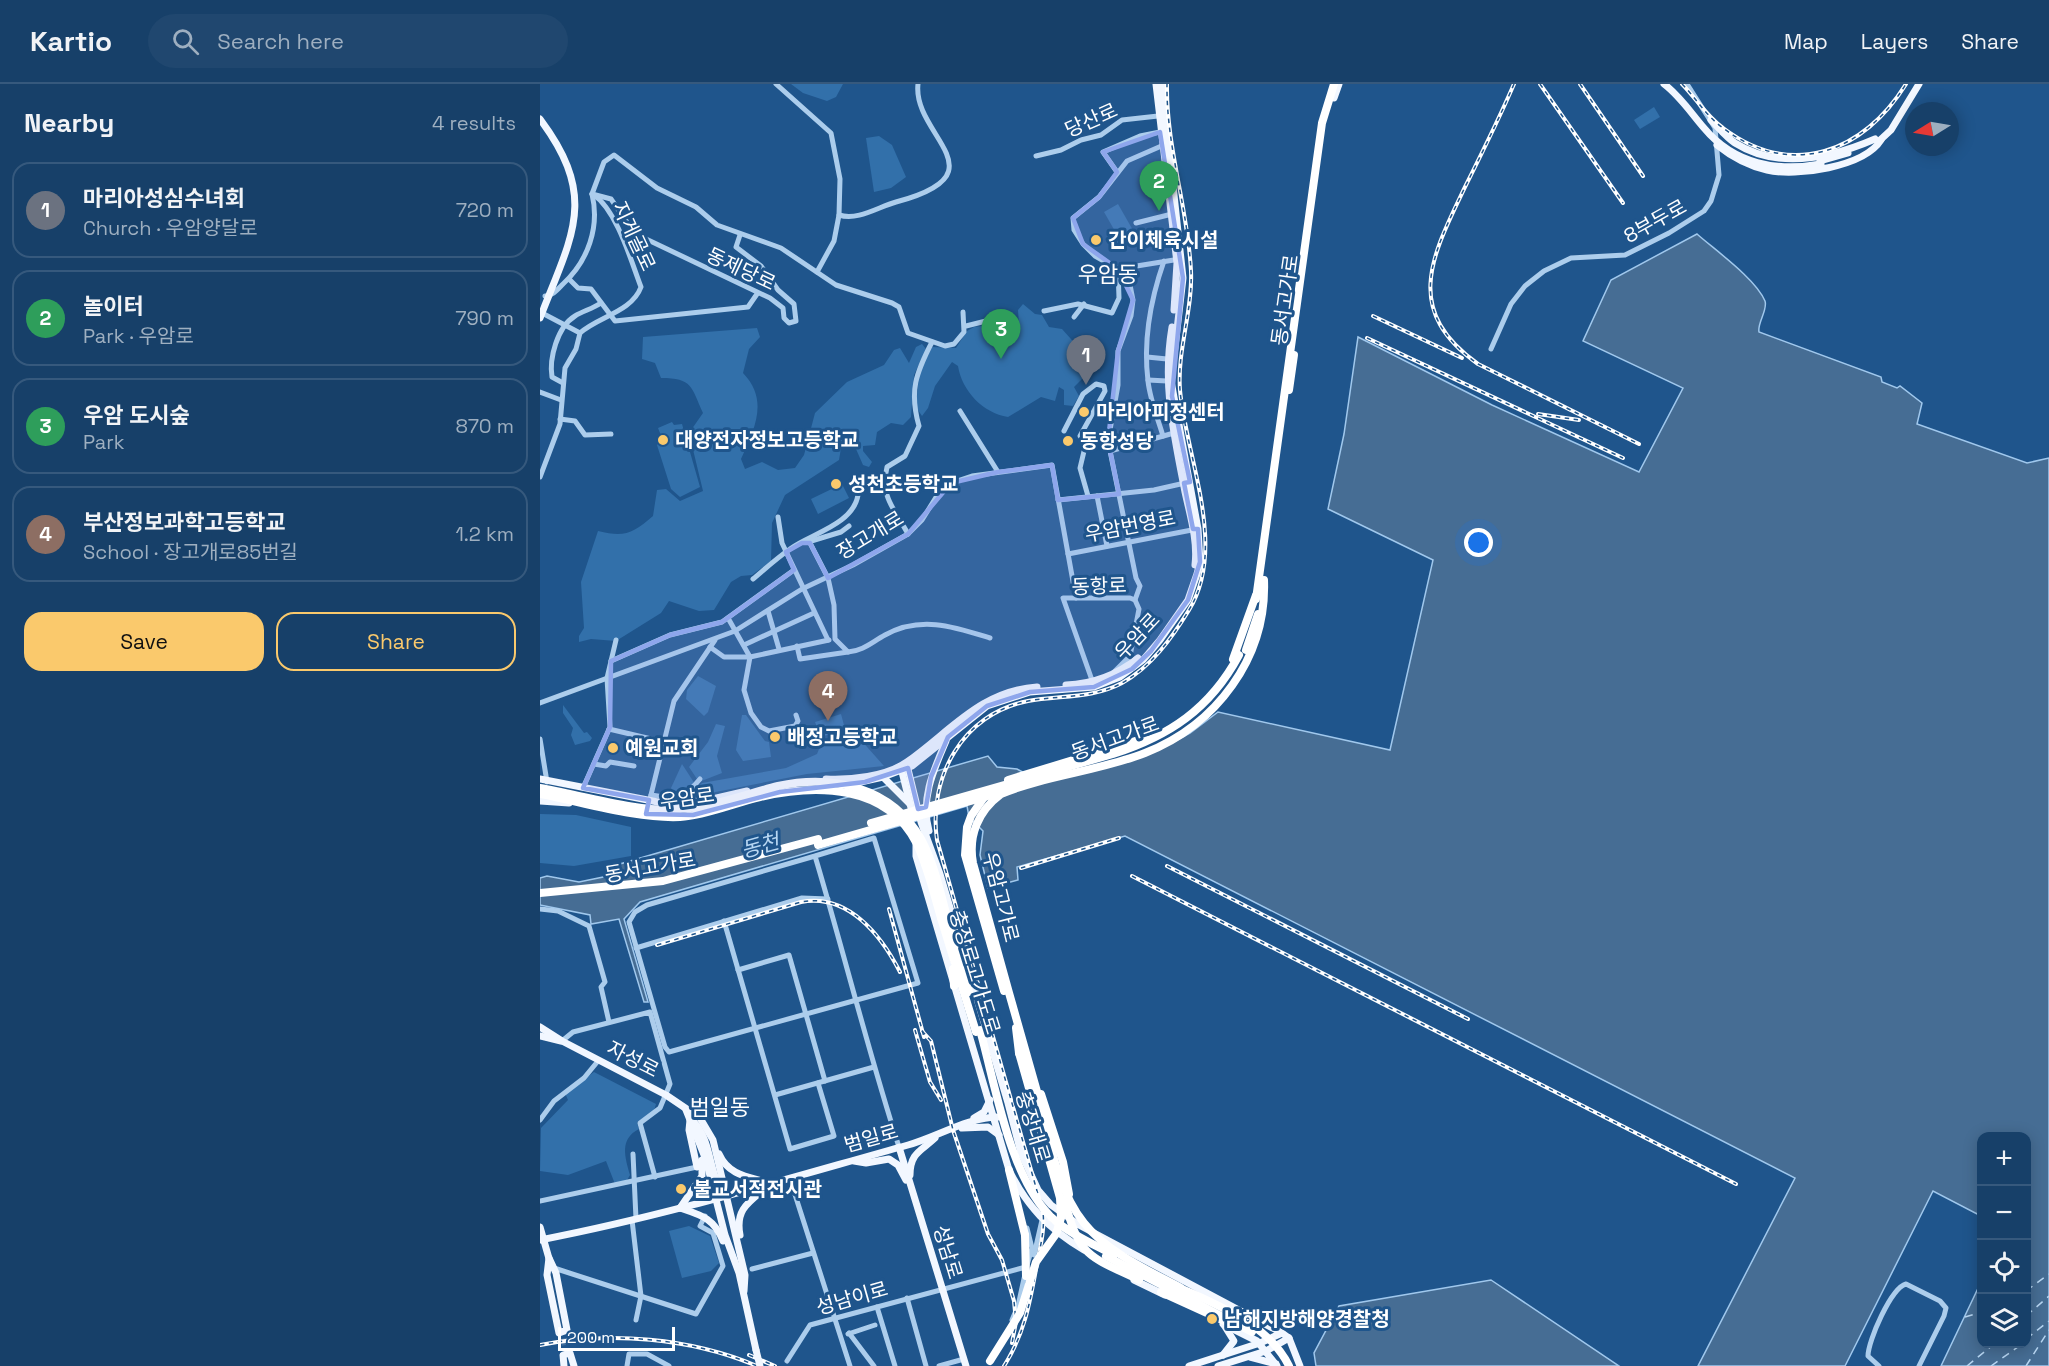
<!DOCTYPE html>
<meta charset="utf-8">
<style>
:root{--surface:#174069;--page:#20476f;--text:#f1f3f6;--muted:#9eafc0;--line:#36597d;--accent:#fac96c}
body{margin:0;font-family:"Space Grotesk","Noto Sans KR",sans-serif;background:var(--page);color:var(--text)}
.controls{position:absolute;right:18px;bottom:18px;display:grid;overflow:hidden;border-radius:12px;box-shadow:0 3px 15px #0003}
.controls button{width:54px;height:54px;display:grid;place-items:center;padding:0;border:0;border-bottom:2px solid var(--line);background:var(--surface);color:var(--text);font:30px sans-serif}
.compass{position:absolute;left:1365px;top:18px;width:54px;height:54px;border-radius:50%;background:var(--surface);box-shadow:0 3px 15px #0003;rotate:259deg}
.scale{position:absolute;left:18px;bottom:15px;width:117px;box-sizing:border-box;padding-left:6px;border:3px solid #fff;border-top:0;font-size:16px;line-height:21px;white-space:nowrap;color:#fff;-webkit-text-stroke:4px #1f558c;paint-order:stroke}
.you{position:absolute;left:939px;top:459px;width:21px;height:21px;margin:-15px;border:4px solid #fff;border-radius:50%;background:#1a73e8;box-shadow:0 0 0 9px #1a73e833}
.badge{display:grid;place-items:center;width:39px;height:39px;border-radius:50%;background:var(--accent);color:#fff;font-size:20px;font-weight:700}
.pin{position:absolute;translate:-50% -50px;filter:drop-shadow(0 2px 3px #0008)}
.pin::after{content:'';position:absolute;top:32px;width:21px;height:18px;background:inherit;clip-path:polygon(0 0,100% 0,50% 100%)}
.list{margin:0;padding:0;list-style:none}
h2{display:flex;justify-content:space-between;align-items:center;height:78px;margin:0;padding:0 24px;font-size:26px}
h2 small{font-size:20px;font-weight:400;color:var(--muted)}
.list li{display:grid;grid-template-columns:39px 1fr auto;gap:18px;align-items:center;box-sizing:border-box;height:96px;margin:0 12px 12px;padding:0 12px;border:2px solid var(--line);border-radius:18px}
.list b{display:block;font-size:22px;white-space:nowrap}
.list p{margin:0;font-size:20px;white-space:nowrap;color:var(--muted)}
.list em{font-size:20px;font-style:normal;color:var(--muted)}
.actions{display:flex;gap:12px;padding:18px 24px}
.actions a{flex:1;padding:14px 0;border:2px solid var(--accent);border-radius:18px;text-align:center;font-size:21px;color:var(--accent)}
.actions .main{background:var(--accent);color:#111}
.icon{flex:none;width:33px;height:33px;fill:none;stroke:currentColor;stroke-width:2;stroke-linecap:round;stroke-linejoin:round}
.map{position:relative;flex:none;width:1509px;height:1282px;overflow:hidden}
header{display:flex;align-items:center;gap:36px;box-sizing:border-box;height:84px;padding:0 30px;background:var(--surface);border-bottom:2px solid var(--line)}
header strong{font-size:28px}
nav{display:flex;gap:33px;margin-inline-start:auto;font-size:21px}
.search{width:420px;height:54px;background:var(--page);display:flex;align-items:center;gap:15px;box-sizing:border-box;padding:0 21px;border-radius:33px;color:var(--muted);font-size:22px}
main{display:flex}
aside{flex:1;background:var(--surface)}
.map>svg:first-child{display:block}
</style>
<header>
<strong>Kartio</strong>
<div class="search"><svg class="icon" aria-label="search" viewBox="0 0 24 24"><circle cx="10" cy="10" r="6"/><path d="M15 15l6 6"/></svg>Search here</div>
<nav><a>Map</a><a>Layers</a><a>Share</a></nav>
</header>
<main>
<aside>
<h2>Nearby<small>4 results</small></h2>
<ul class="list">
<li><span class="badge" style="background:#6b7280">1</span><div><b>마리아성심수녀회</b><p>Church · 우암양달로</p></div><em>720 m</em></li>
<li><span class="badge" style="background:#2e9e5b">2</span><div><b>놀이터</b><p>Park · 우암로</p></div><em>790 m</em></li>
<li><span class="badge" style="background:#2e9e5b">3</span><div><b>우암 도시숲</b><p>Park</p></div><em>870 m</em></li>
<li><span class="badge" style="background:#8d6e63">4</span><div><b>부산정보과학고등학교</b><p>School · 장고개로85번길</p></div><em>1.2 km</em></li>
</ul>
<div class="actions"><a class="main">Save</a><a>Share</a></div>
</aside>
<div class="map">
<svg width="1509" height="1282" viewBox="0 0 1509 1282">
<rect width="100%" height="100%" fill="#1f558c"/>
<g fill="#3270aa">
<path d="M251 0H303L296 13 287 17 263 9Z"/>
<path d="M1114 23 1120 33 1100 45 1094 36Z"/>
<path d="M339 52 352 61 366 93 351 104 334 108 326 54Z"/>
<path d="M578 120 594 148 580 156 564 128Z"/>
<path d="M483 220 495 230 502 231 509 243 522 245 539 264 535 273 539 281 546 287V291L534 303 539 312 533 322 524 321V306L519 303 515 317 501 313 468 333C443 329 422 307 418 282L412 278 395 302 388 324 382 332 376 323 379 290 392 263 416 264 427 247 434 243 458 240 459 245 479 241 478 226Z"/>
<path d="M217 244 220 253 209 265 203 289C229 316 215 344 201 375L205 385 222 378 238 386 255 384 264 371 275 329 307 298 344 281 354 266 360 264 369 279 376 263 382 260 386 265 374 291 371 333 363 341 351 339 337 348 335 361 323 362V367L332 378 329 383 323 381 316 365 301 364 299 376 245 411 232 439 231 477 212 491 201 492 191 498 174 526 159 527 129 517 121 529 76 557 51 555 39 558V552L44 544 41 498 58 447C85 454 93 449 113 432L117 406 126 405 140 417 163 407 149 349 163 329C151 303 153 294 121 294L115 279 102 275 103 253Z"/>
<path d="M132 338 134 341 142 340 160 403 140 413 131 405 117 361 122 354 118 344Z"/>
<path d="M302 400 309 414 278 430 271 415Z"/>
<path d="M158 592 176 602 168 628 164 632 146 615 147 606Z"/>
<path d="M23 621 44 649 47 648 52 654 50 657 35 661 31 651 33 644 23 629Z"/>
<path d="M301 630 305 645 281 653 275 638Z"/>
<path d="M202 631H206L225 657 229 658 231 673 203 677 196 666Z"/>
<path d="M176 640 185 642 177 672 182 689 159 698 149 683 168 658Z"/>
<path d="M307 649 320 655 344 682 267 690 145 714 162 699 246 684 277 670 279 665Z"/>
<path d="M142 680 155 700 136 712 131 704Z"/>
<path d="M0 730 36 731 91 743V772L34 782 0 779Z"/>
<path d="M54 988 116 1020 114 1027 97 1038 99 1045C79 1055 85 1073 90 1091L86 1098 75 1100 66 1077 28 1091 0 1087 1 1044 28 1016 25 1009Z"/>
<path d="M149 1142 170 1152 179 1179 171 1187 142 1194 129 1147Z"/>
</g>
<g fill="#466d94" stroke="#a0c8ed" stroke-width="1.5">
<path d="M1157 150C1175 166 1216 195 1225 217 1228 226 1217 239 1219 248L1341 293 1342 298 1357 304 1360 302 1382 319 1377 340 1487 379 1509 374V1282H1401L1441 1198 1442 1260H1486V1052H1442L1441 1132 1393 1107 1305 1282H1158L1255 1094 585 752 477 783 478 796 448 804 440 771 443 747 429 733 427 722 100 818 84 835 108 918H104L79 835 51 840 50 831 0 821V794L7 792 39 798 68 792 80 780 448 672 457 683 477 685 503 699 624 663 650 649 678 628 850 666 893 476 788 425 804 350 818 253 952 321 1099 388 1143 304 1043 257 1071 196Z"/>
<path d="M951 1196 1079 1282H776L774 1269 799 1222Z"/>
</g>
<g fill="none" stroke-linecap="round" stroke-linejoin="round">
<g stroke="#b8d7f3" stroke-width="1.5" stroke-dasharray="8 6" stroke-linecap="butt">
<path d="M1486 1207 1509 1190"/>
<path d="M1486 1232 1509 1212"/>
<path d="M1425 1233 1442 1228"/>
<path d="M1486 1255 1509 1237"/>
<path d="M1427 1282 1454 1260"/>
<path d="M1451 1282 1482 1260"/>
<path d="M1486 1282 1509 1246"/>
</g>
<path stroke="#416e9d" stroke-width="7" stroke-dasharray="7 3.5" stroke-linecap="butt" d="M22 1244 28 1274"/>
<g stroke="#accdec" stroke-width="5">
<path d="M236 0 291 49 300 95 299 131 294 157 277 188"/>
<path d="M496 72 521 66 541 56 561 51 582 36 618 32"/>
<path d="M577 88 563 68 600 52 620 48"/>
<path d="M52 110 64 78 74 71 117 104 156 123 177 141 241 164 296 201 352 219 359 223 368 249 405 262 414 260 424 248 423 228"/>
<path d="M52 110 71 115 93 147 106 155 230 214 243 224 244 234 249 239 256 237 254 220 238 206 221 182 196 163 200 151"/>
<path d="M299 131C318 137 338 123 356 118 465 89 372 52 378 0"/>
<path d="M596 139 632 130"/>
<path d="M29 195 38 204 51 205 75 237 208 223 217 210"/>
<path d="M5 212C13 212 18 205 23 200 48 177 60 143 52 110"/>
<path d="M504 227 538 220 572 229 579 214 578 185 640 175"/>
<path d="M2 229 40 249"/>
<path d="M534 233 544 220"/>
<path d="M426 242 450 236"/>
<path d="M951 265 971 220 985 202 1004 187 1031 174 1085 171 1129 149 1164 127 1171 117 1179 91 1175 44 1147 0"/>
<path d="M607 273 627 275"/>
<path d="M608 296 627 297"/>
<path d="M23 299 12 293C9 275 17 243 35 232 43 227 52 225 61 219"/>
<path d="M0 308 21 316"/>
<path d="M420 327 458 388"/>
<path d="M20 335 35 337 45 351 71 350"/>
<path d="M524 347 543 310 556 300 564 302 565 307 540 352 545 363 540 384 548 412"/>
<path d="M623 352C618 335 610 316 608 297 603 256 610 217 624 177"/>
<path d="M570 367 634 349"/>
<path d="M0 393 20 340 25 284 36 265 40 249C57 233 92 228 101 203 91 177 77 127 54 111"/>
<path d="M557 412 567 462"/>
<path d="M518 416 614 406 645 399"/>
<path d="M238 433 242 459 288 556"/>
<path d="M368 450C354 424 340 413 347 383L365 372 379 342C369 307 376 289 392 258"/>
<path d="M268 458 301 448 309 442"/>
<path d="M270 459 288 494 294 521 295 555 308 568C323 567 332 558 345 551 381 531 415 543 450 554"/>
<path d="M528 470 657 445"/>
<path d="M213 495C225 485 237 474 250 465 270 450 313 441 318 411"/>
<path d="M595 516 600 502 596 494 568 357 578 301V267L591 232 593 216 590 201 578 185 555 172 543 160 534 146 533 134 559 113 587 77 626 60"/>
<path d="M228 527 239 565"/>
<path d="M188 534 210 573 204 606 211 629 221 643 229 647 255 642 258 637 256 631"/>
<path d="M204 561 274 529"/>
<path d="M257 562 260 575 308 568"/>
<path d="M170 563 184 573H210L289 556"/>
<path d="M71 577 130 551 182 538 254 486"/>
<path d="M553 599 523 514H590L595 516 599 525 590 572 573 589"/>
<path d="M0 619 195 547 262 505 313 481 368 450 382 436 398 410 411 399 432 392 512 381 536 514"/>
<path d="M69 645 124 658"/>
<path d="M0 655 7 698"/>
<path d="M54 680 66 682 70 678 94 682"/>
<path d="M43 704 70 643 67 594 76 556"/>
<path d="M111 711C132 715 146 713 160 695"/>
<path d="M109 719 134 617 175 556"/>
<path d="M275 772 334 754 378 899 129 968 125 963 89 838 95 828 107 821 275 772C304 869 328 967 359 1063"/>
<path d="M0 825 18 827 49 842 65 898 61 903 69 938"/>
<path d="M184 837 250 1065 294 1052 278 999"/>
<path d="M96 864 262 814 288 815"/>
<path d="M198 886 249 871 285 997"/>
<path d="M22 957 33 948 110 928 130 1000 120 1024 100 1039 115 1093"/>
<path d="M235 1011 334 983"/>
<path d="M0 1036 14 1017 44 994 58 977"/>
<path d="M93 1070 96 1135"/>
<path d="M250 1095 310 1282"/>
<path d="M0 1117 157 1083"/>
<path d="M92 1136 101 1212 96 1236"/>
<path d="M494 1171 502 1136"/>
<path d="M487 1181 492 1164 487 1144"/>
<path d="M14 1184 156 1230 183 1182 173 1149 160 1142 165 1132"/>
<path d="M212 1185 273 1169"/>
<path d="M367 1214 386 1282"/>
<path d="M337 1223 355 1282"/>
<path d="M472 1236 478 1222 485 1190"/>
<path d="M309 1249 334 1282"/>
<path d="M308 1250 335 1241"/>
<path d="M247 1277 270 1241 486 1183"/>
<path d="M87 1282 89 1270H107L129 1282"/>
<path d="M399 1282 424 1275"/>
<path d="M1339 1282 1328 1272C1328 1257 1351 1204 1366 1200L1400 1217 1406 1224 1404 1232 1379 1282"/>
</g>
<g stroke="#f2f7ff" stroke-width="7">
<path d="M616 0 637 179 634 226"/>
<path d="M794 14 799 0"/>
<path d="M0 35C59 114 32 151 0 234"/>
<path d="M1171 36C1179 44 1186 53 1195 59 1238 86 1291 74 1335 55"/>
<path d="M1338 58 1351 46 1379 0"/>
<path d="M1177 61C1192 73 1209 82 1227 86 1256 93 1324 83 1341 56"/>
<path d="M1280 77 1308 69"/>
<path d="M632 243C622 302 634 350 645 408 650 431 658 457 655 481"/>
<path d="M526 601C554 600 577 591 598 574"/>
<path d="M367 681 381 738 400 790 468 1019 481 1069 498 1106 511 1121 539 1141 742 1249 749 1254 760 1282"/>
<path d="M361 684 373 732"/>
<path d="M343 693 369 719"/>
<path d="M0 695 128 720 168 716 207 707"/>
<path d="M286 695C311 696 345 693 367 678 410 648 440 607 497 603"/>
<path d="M307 701 343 693 372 682 447 622 490 608 554 603 580 593 603 576 620 556 648 516 657 490 660 478 658 445 631 297 643 194 622 0"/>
<path d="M0 717 29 719"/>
<path d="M389 747C380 715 394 685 406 657"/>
<path d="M376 760V772L469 1086C487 1123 509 1145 544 1166"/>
<path d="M0 943 22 957 126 1011 160 1034 173 1056 205 1191 204 1207"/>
<path d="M0 952 21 957"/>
<path d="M146 1026 166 1076 185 1151 199 1189 216 1266"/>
<path d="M434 1034 444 1028 450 1016"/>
<path d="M150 1036 149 1046 157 1083"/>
<path d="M153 1037C173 1058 168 1092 185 1111"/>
<path d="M422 1044 448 1043 459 1051"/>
<path d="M359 1063 426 1282"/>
<path d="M179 1070C189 1093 212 1093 232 1100"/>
<path d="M314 1077 326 1079 349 1075 358 1081 366 1096"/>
<path d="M370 1091C370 1069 381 1067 395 1054"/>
<path d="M140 1124C161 1131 174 1134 183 1157"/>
<path d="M140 1124 162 1092V1076"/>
<path d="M0 1143 10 1178"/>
<path d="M200 1151C195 1125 209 1118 227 1103"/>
<path d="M0 1156C125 1132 246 1095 368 1061 397 1053 428 1033 459 1033"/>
<path d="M9 1174 16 1189 27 1246 19 1249 7 1191Z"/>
<path d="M594 1196 625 1211"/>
<path d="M683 1240 717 1257 737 1282"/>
<path d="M683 1271 694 1257 684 1241"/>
<path d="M710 1273 736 1280"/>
<path d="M24 1282 23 1271 30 1269 34 1282"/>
<path d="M649 1282 720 1259 742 1249"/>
<path d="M678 1282 726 1267 749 1254"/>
</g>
<g stroke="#fff" stroke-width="8">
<path d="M749 306 754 271"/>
<path d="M716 515 782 39 794 0"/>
<path d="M706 566 718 530"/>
<path d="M693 575 716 511"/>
<path d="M468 696 605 654"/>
<path d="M445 712 431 732 427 743 425 771 464 907"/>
<path d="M0 809 123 797 278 755"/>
<path d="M407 833 429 908"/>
<path d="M401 834 436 948"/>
<path d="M413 885 414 902"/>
<path d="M476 944 479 969"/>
<path d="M501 1010 523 1078 529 1110"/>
<path d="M469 1086 485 1151"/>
<path d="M621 1208 689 1239"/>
</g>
<g stroke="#fff" stroke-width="4">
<g id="rail">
<path d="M974 0C959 35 942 69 925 103 892 172 862 226 938 280L1099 360"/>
<path d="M1000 0 1083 119"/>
<path d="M1040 0 1103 92"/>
<path d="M1142 0C1156 14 1166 32 1183 44 1252 96 1324 68 1366 0"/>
<path d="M833 232 922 274"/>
<path d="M827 254 1083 374"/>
<path d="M998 330 1039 336"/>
<path d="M627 782 928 935"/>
<path d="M481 784 579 754"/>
<path d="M592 792 1196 1100"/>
<path d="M349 825 384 953"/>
<path d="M117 861 261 818C308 809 341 851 360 888"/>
<path d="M375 946 390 998 401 1016"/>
<path d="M382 947 391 957 413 1046 448 1150 462 1176 474 1217 476 1238 472 1259"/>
<path d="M0 1261C70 1247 151 1254 217 1282"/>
<path d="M209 1271 235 1282"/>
<path d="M464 1282C485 1249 490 1218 497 1180 500 1163 505 1146 503 1128L397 756C388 694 422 630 488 617 520 611 552 615 582 599 611 583 632 554 649 526 688 462 646 374 640 306 637 266 653 226 651 187 648 124 626 63 627 0"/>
</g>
</g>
<use href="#rail" stroke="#1f558c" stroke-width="1.5" stroke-dasharray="4.5" stroke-linecap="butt"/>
<g stroke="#f2f7ff" stroke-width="7">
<path d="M1124 0C1140 12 1151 29 1164 44 1194 80 1237 88 1281 80"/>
<path d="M216 1266 220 1282"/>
</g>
<g stroke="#fff" stroke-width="8">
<path d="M0 704C41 711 100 729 140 725 173 723 206 710 238 702 292 690 352 703 381 755 394 779 400 807 407 833"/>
<path d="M0 710C43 718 97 735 140 733 167 731 194 719 220 713 276 700 347 700 377 760 388 784 394 810 401 834"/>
<path d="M331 739 573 670C629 652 670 625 699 571"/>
<path d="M278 761 462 708"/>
<path d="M440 946C456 1003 469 1091 511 1133 528 1149 553 1160 574 1171"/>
<path d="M524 1115C540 1174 547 1171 599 1196"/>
<path d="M485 1151 486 1192"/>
<path d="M566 1172 712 1248"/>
<path d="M636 1202C676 1221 729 1240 749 1282"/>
<path d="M641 1204C608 1186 568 1169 544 1139 516 1104 509 1052 498 1011 476 934 454 856 433 779 428 752 438 727 461 710 507 691 559 687 605 669 676 641 727 574 724 496"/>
<path d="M450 1277 480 1229 496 1178 516 1150 521 1134 520 1114 479 969"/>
</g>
</g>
<path fill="#8ea6ec" fill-opacity="0.2" stroke="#8ea6ec" stroke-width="4.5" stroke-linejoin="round" d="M620 48 643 194 632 312 650 398 644 399 653 445H658L660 478 648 516 611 567 592 585 554 603 490 608 447 622 408 653 391 693 386 723 378 725 368 684 325 698 240 708 153 731 106 730 109 716 43 704 70 643 71 577 130 551 182 538 254 486 246 468 262 459H270L288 494 368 450 411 399 458 388 512 381 518 416 579 410 568 357 578 267 593 216 578 185 543 160 533 134 559 113 577 88 563 68Z"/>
<g fill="#fac96c" stroke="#1f558c" stroke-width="2">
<circle cx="556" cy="156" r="6"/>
<circle cx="544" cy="328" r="6"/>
<circle cx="123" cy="356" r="6"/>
<circle cx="528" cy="357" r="6"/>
<circle cx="296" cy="400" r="6"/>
<circle cx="235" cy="653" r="6"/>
<circle cx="73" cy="664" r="6"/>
<circle cx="141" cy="1105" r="6"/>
<circle cx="672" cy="1235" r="6"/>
</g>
<g text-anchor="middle" stroke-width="6" stroke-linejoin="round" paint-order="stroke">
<g font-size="20" fill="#fff" stroke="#1f558c">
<text transform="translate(551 36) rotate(-24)" y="7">당산로</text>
<text transform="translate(1115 137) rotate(-29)" y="7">8부두로</text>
<text transform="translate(94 152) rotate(65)" y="7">지게골로</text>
<text transform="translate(201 185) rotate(25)" y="7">동제당로</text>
<text transform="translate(745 216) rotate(-82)" y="7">동서고가로</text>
<text transform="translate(590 442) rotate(-11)" y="7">우암번영로</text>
<text transform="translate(330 451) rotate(-31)" y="7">장고개로</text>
<text transform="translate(559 502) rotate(-2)" y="7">동항로</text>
<text transform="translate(597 552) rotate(-47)" y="7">우암로</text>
<text transform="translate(575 654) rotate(-20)" y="7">동서고가로</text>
<text transform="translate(147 714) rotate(-8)" y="7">우암로</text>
<text transform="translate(110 783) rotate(-10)" y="7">동서고가로</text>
<text transform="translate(461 813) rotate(76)" y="7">우암고가로</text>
<text transform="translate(435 888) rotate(73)" y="7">충장로고가도로</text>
<text transform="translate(93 975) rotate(27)" y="7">자성로</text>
<text transform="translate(493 1043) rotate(73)" y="7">충장대로</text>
<text transform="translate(331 1054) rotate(-16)" y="7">범일로</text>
<text transform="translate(408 1168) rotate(73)" y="7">성남로</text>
<text transform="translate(312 1214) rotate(-16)" y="7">성남이로</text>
</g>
<g font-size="20" font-weight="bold" fill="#fff" stroke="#1f558c" text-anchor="start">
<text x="568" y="163">간이체육시설</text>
<text x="556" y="335">마리아피정센터</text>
<text x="135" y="363">대양전자정보고등학교</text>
<text x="540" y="364">동항성당</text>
<text x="308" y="407">성천초등학교</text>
<text x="247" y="660">배정고등학교</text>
<text x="85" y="671">예원교회</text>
<text x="153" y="1112">불교서적전시관</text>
<text x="684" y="1242">남해지방해양경찰청</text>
</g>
<g font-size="21" font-style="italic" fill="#b8d7f3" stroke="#1f558c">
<text transform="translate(220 762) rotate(-15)" y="7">동천</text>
</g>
<g font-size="22" fill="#fff" stroke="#1f558c">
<text x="568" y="198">우암동</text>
<text x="180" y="1031">범일동</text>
</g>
</g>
</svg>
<div class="controls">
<button>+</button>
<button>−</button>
<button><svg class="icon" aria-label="locate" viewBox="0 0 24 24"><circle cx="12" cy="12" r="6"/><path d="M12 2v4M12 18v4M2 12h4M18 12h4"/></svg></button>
<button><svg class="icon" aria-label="layers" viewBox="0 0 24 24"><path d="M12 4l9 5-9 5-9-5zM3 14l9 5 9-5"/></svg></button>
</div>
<svg class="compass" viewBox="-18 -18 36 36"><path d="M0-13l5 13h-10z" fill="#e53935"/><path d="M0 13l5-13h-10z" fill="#9eafc0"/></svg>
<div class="scale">200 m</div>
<div class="you"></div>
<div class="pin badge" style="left:546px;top:301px;background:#6b7280">1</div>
<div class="pin badge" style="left:619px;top:127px;background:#2e9e5b">2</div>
<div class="pin badge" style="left:461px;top:275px;background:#2e9e5b">3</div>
<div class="pin badge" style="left:288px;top:637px;background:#8d6e63">4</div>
</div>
</main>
